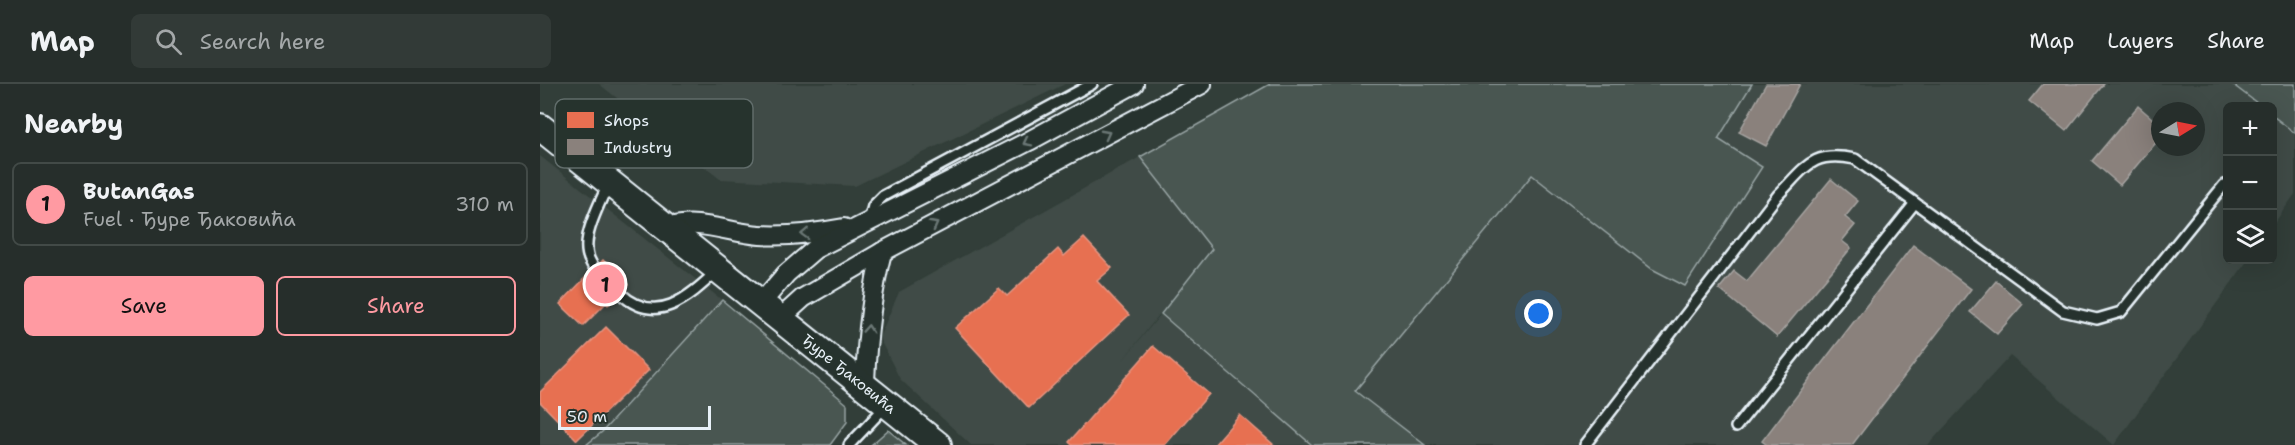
<!DOCTYPE html>
<meta charset="utf-8">
<style>
:root{--surface:#262e2b;--page:#323a37;--text:#f1f3f6;--muted:#a4a8a9;--line:#424a47;--accent:#ff9aa2}
body{margin:0;font-family:"Shantell Sans",sans-serif;background:var(--page);color:var(--text)}
.controls{position:absolute;right:18px;top:18px;display:grid;overflow:hidden;border-radius:9px;box-shadow:0 6px 24px #0002}
.controls button{width:54px;height:54px;display:grid;place-items:center;padding:0;border:0;border-bottom:2px solid var(--line);background:var(--surface);color:var(--text);font:30px sans-serif}
.compass{position:absolute;left:1611px;top:18px;width:54px;height:54px;border-radius:50%;background:var(--surface);box-shadow:0 6px 24px #0002;rotate:80deg}
.scale{position:absolute;left:18px;bottom:15px;width:153px;box-sizing:border-box;padding-left:6px;border:3px solid #e8f1f8;border-top:0;font-size:16px;line-height:21px;white-space:nowrap;color:#e8f1f8;-webkit-text-stroke:4px #26332d;paint-order:stroke}
.you{position:absolute;left:999px;top:230px;width:21px;height:21px;margin:-15px;border:4px solid #fff;border-radius:50%;background:#1a73e8;box-shadow:0 0 0 9px #1a73e833}
.badge{display:grid;place-items:center;width:39px;height:39px;border-radius:50%;background:var(--accent);color:#111;font-size:20px;font-weight:700}
.pin{position:absolute;translate:-50% -50%;border:3px solid #fff;box-shadow:0 2px 6px #0006}
.list{margin:0;padding:0;list-style:none}
h2{display:flex;justify-content:space-between;align-items:center;height:78px;margin:0;padding:0 24px;font-size:26px}
h2 small{font-size:20px;font-weight:400;color:var(--muted)}
.list li{display:grid;grid-template-columns:39px 1fr auto;gap:18px;align-items:center;box-sizing:border-box;height:84px;margin:0 12px 12px;padding:0 12px;border:2px solid var(--line);border-radius:9px}
.list b{display:block;font-size:22px;white-space:nowrap}
.list p{margin:0;font-size:20px;white-space:nowrap;color:var(--muted)}
.list em{font-size:20px;font-style:normal;color:var(--muted)}
.actions{display:flex;gap:12px;padding:18px 24px}
.actions a{flex:1;padding:14px 0;border:2px solid var(--accent);border-radius:9px;text-align:center;font-size:21px;color:var(--accent)}
.actions .main{background:var(--accent);color:#111}
.icon{flex:none;width:33px;height:33px;fill:none;stroke:currentColor;stroke-width:2;stroke-linecap:round;stroke-linejoin:round}
.map{position:relative;flex:none;width:1755px;height:361px;overflow:hidden}
header{display:flex;align-items:center;gap:36px;box-sizing:border-box;height:84px;padding:0 30px;background:var(--surface);border-bottom:2px solid var(--line)}
header strong{font-size:28px}
nav{display:flex;gap:33px;margin-inline-start:auto;font-size:21px}
.search{width:420px;height:54px;background:var(--page);display:flex;align-items:center;gap:15px;box-sizing:border-box;padding:0 21px;border-radius:9px;color:var(--muted);font-size:22px}
main{display:flex}
aside{flex:1;background:var(--surface)}
.map>svg:first-child{display:block}
</style>
<header>
<strong>Map</strong>
<div class="search"><svg class="icon" aria-label="search" viewBox="0 0 24 24"><circle cx="10" cy="10" r="6"/><path d="M15 15l6 6"/></svg>Search here</div>
<nav><a>Map</a><a>Layers</a><a>Share</a></nav>
</header>
<main>
<aside>
<h2>Nearby<small></small></h2>
<ul class="list">
<li><span class="badge">1</span><div><b>ButanGas</b><p>Fuel · Ђуре Ђаковића</p></div><em>310 m</em></li>
</ul>
<div class="actions"><a class="main">Save</a><a>Share</a></div>
</aside>
<div class="map">
<svg width="1755" height="361" viewBox="0 0 1755 361">
<rect width="100%" height="100%" fill="#323e39"/>
<filter id="ink" filterUnits="userSpaceOnUse"><feTurbulence type="fractalNoise" baseFrequency=".0167" numOctaves="2"/><feDisplacementMap in="SourceGraphic" scale="12" xChannelSelector="R" yChannelSelector="G"/><feConvolveMatrix kernelMatrix="1 2 1 2 8 2 1 2 1" color-interpolation-filters="sRGB"/></filter>
<g filter="url(#ink)">
<g fill="#3f4b46" fill-rule="evenodd">
<path d="M59 0H525L315 102 180 95Z"/>
<path d="M1212 0H1692L1721 22H1688V176H1708L1574 361 1470 272 1388 361H885L815 308 992 91 1112 185 1146 201 1222 83 1178 55ZM1620 27H1656V63H1620Z"/>
<path d="M1732 32 1755 49V110L1733 141Z"/>
<path d="M0 72 182 216 62 348 46 361H0Z"/>
<path d="M600 73 672 165 582 277 621 230 772 361H431L360 295 339 254 359 208Z"/>
</g>
<g fill="#495651" stroke="#98a4a4" stroke-width="1.5">
<path d="M730 0H1212L1178 55 1222 83 1145 202 1112 185 992 91 815 307 885 361H772L621 230 672 165 600 73Z"/>
<path d="M1692 0H1755V49L1733 32 1732 22H1721Z"/>
<path d="M182 216 307 320V338L290 361H46L62 348Z"/>
<path d="M348 346 366 361H331Z"/>
</g>
<g fill="#e76f51" stroke="#e79683" stroke-width="1.5">
<path d="M544 154 572 184 557 197 589 231 489 324 415 244 459 204 467 212 518 165 524 172Z"/>
<path d="M63 176 88 201 68 221 43 196Z"/>
<path d="M43 196 66 219 43 242 20 220Z"/>
<path d="M66 243 109 286 37 356 0 318V308Z"/>
<path d="M613 262 669 310 625 361H532L529 358Z"/>
<path d="M700 331 734 361H674Z"/>
</g>
<g fill="#8a817c" stroke="#a6a3a1" stroke-width="1.5">
<path d="M1226 0H1260L1226 62 1199 48Z"/>
<path d="M1503 0H1564L1526 47 1489 17Z"/>
<path d="M1598 22 1620 41V54L1580 101 1552 77Z"/>
<path d="M1291 95 1318 117 1305 133 1315 141 1302 157 1311 164 1237 253 1179 205 1194 187 1207 197Z"/>
<path d="M1373 161 1431 205 1312 361H1227L1222 357Z"/>
<path d="M1456 197 1483 220 1457 250 1430 228Z"/>
</g>
<g fill="none" stroke-linecap="round" stroke-linejoin="round">
<g stroke="#e8f1f8" stroke-width="14">
<g id="lane">
<path d="M329 137 333 122 343 112 552 0"/>
<path d="M55 184C34 163 59 123 68 100"/>
<path d="M80 209C116 243 148 214 177 187"/>
<path d="M1196 343 1375 119"/>
<path d="M309 361 346 322"/>
<path d="M1045 361 1238 111C1266 83 1272 66 1315 75L1523 227 1557 235 1581 228 1684 101"/>
</g>
</g>
<g stroke="#e8f1f8" stroke-width="22">
<g id="street">
<path d="M128 144C157 134 190 149 220 151 248 153 277 149 304 144"/>
<path d="M221 219 246 190 275 165 489 57 594 0"/>
<path d="M241 234 263 214 342 168 662 0"/>
<path d="M326 304 325 297C327 253 331 211 342 168"/>
</g>
</g>
<g stroke="#e8f1f8" stroke-width="30">
<path id="secondary" d="M0 43 398 361"/>
</g>
<use href="#lane" stroke="#26332d" stroke-width="9"/>
<use href="#street" stroke="#26332d" stroke-width="18"/>
<use href="#secondary" stroke="#26332d" stroke-width="26"/>
</g>
<defs><path id="oneway-chevron" d="M-2-3.5L2.5 0L-2 3.5" fill="none" stroke-width="1.6" stroke-linecap="round" stroke-linejoin="round" transform="scale(1.5)"/></defs>
<g stroke="#6a7674">
<use href="#oneway-chevron" transform="translate(566 50) rotate(-28)"/>
<use href="#oneway-chevron" transform="translate(487 58) rotate(153)"/>
<use href="#oneway-chevron" transform="translate(394 141) rotate(-28)"/>
<use href="#oneway-chevron" transform="translate(265 150) rotate(178)"/>
<use href="#oneway-chevron" transform="translate(328 245) rotate(-86)"/>
</g>
</g>
<g text-anchor="middle" stroke-width="6" stroke-linejoin="round" paint-order="stroke">
<g font-size="15" fill="#e8f1f8" stroke="#26332d">
<text transform="translate(309 290) rotate(39)" y="5">Ђуре Ђаковића</text>
</g>
</g>
<rect x="15" y="15" width="198" height="69" rx="9" fill="#26332d" stroke="#606c6a" stroke-width="1.5"/>
<rect x="27" y="28" width="27" height="16" fill="#e76f51"/>
<rect x="27" y="55" width="27" height="16" fill="#8a817c"/>
<g font-size="16" fill="#e8f1f8">
<text x="64" y="42">Shops</text>
<text x="64" y="69">Industry</text>
</g>
</svg>
<div class="controls">
<button>+</button>
<button>−</button>
<button><svg class="icon" aria-label="layers" viewBox="0 0 24 24"><path d="M12 4l9 5-9 5-9-5zM3 14l9 5 9-5"/></svg></button>
</div>
<svg class="compass" viewBox="-18 -18 36 36"><path d="M0-13l5 13h-10z" fill="#e53935"/><path d="M0 13l5-13h-10z" fill="#a4a8a9"/></svg>
<div class="scale">50 m</div>
<div class="you"></div>
<div class="pin badge" style="left:65px;top:200px">1</div>
</div>
</main>
